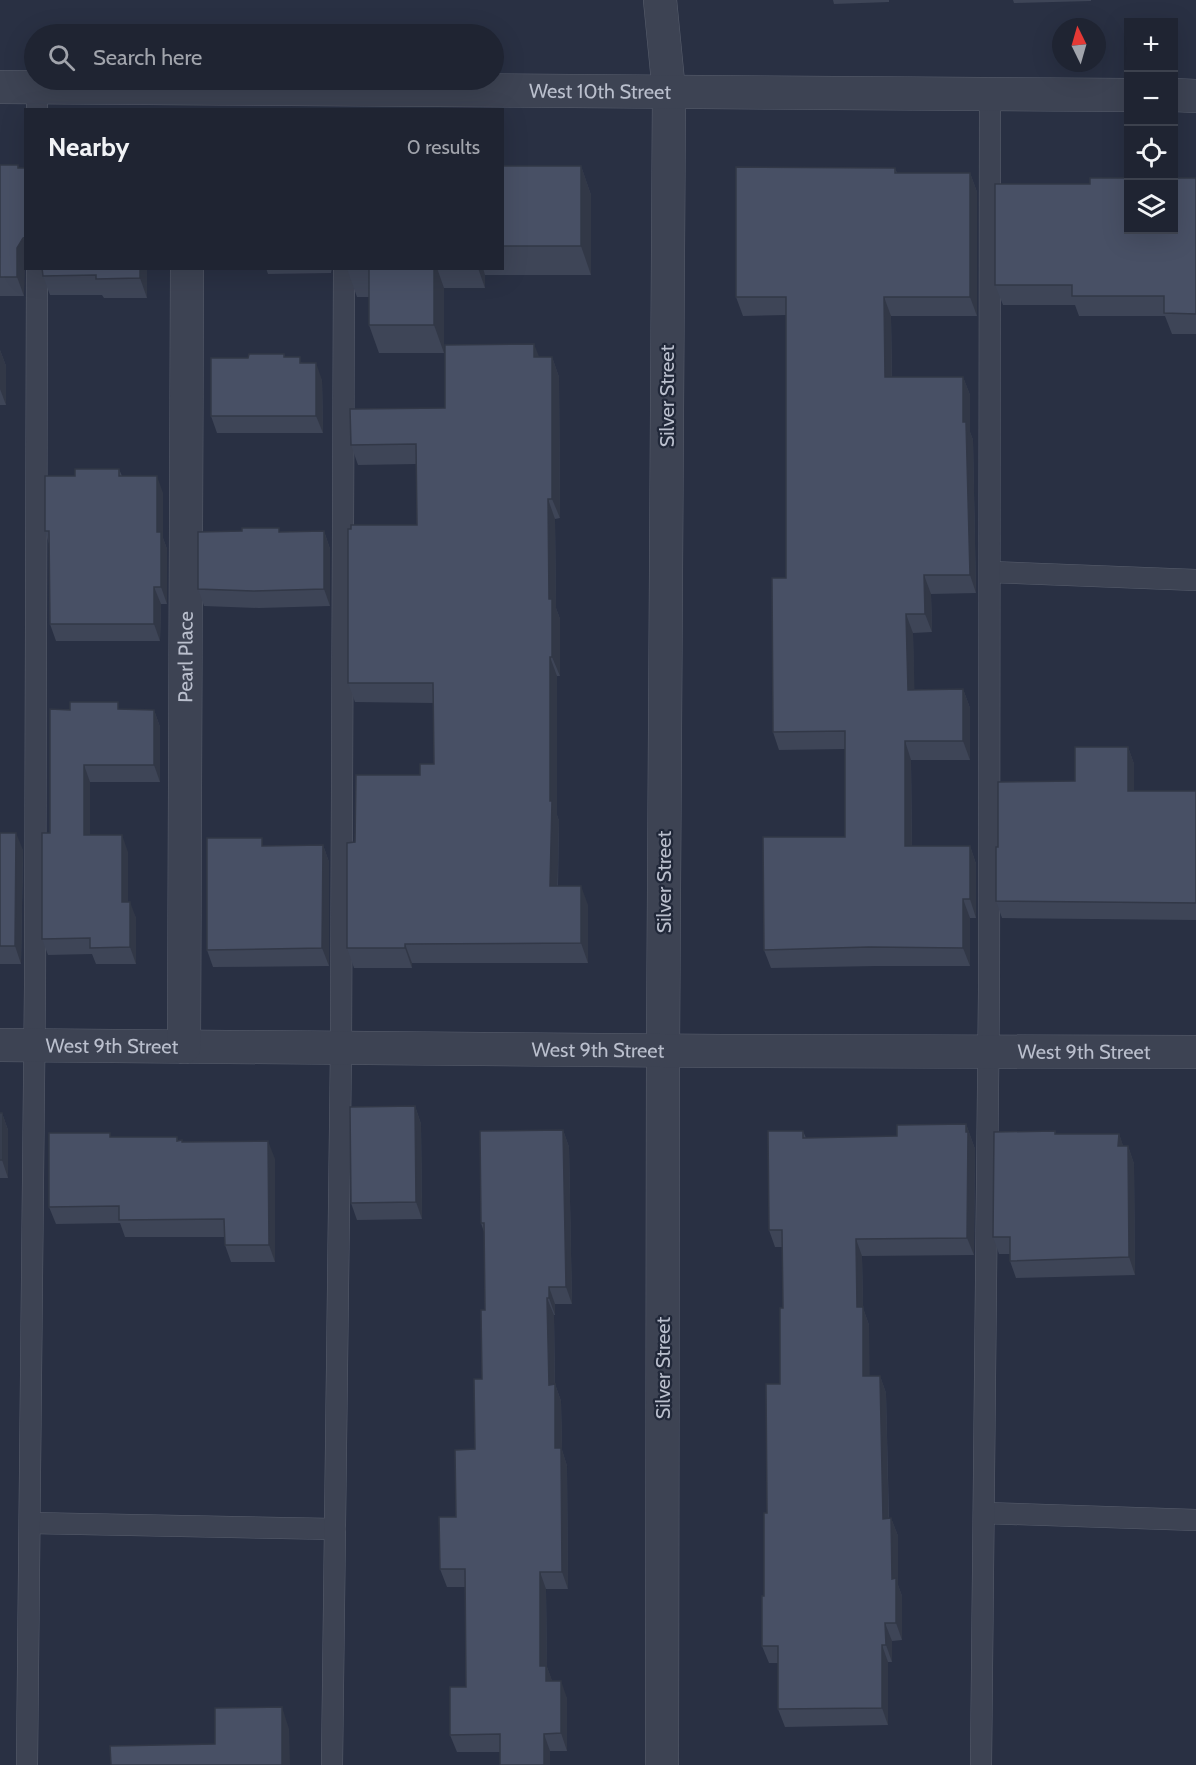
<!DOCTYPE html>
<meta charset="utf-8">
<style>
:root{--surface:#1f2432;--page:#272c3a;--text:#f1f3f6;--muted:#a1a4ac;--line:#3c414d}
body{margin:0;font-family:Cabin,sans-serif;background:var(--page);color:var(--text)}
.controls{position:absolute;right:18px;top:18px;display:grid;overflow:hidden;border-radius:0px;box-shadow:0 6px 24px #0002}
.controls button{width:54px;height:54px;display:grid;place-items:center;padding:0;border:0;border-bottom:2px solid var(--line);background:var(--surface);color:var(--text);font:30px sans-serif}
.compass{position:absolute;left:1052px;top:18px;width:54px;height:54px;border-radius:50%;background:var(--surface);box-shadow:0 6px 24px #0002;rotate:355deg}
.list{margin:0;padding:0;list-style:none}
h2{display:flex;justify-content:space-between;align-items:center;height:78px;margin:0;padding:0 24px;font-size:26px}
h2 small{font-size:20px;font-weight:400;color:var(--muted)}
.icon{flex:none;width:33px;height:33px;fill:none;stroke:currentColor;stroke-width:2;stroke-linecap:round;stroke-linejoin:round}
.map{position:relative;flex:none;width:1196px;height:1765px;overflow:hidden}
.search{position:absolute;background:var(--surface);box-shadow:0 6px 24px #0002;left:24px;top:24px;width:480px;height:66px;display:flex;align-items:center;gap:15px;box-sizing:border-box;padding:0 21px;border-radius:33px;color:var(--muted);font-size:22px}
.panel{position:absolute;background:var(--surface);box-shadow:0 6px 24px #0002;left:24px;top:108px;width:480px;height:162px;border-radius:0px}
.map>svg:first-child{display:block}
</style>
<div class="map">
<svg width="1196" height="1765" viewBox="0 0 1196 1765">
<rect width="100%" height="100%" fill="#293043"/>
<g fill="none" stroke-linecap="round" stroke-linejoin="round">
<g stroke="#585e6d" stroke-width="22">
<g id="service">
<path d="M37 110V87"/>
<path d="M990 572 1196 580"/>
<path d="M984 1513 1196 1520"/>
<path d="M30 1523 335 1529"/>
<path d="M27 1765 35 986 37 268"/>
<path d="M332 1765 341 1048 344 268"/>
<path d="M981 1765 989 991 990 93"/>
</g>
</g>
<g stroke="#585e6d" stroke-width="34">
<g id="minor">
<path d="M660 0 669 92 663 1050 662 1765"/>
<path id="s1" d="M0 87 1128 95"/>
<path d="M1174 95 1196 96"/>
<path id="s2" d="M0 1045 721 1051 1196 1052"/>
<path id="s3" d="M184 1047 187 268"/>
</g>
</g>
<use href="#service" stroke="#3d4353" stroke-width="21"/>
<use href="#minor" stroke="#3d4353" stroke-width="33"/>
</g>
<g fill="#3e4557">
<path d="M833 0H889V2L834 4Z"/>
<path d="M1013 0H1091V1L1014 3Z"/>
<path d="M0 165H18L19 168H26V265L24 267V296H0Z"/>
<path d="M502 166H581L591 195V275H485V288H444V353H379L369 325V297H357L347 269 502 268Z"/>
<path d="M895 168 897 173H970L977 192V316H891L892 377H963L970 395V432L973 440 976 593 931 594 932 632 913 633 914 690 963 689 970 708V760H911L912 846H970L976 864V918H970V966H876L771 968 764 950 845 837V749L779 750 773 732 786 578V315L743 316 736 297Z"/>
<path d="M1196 178V334H1172L1165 316H1079L1075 305H1003L995 285 1090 184Z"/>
<path d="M147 268V298H104L102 295H50L43 276Z"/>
<path d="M266 268H332L331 273 268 274Z"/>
<path d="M0 350 6 366V405H0Z"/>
<path d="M284 354 285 357 303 363 322 380 323 433H217L211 416 248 358Z"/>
<path d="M539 357H552L559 377 560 518 555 519 556 608 560 619V676H557V815L559 821 558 886 588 905V963H412V968H354L347 948 355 842 420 775 434 764 433 703 355 702 348 683 417 525 416 464 358 465 351 445 445 408Z"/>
<path d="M119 469 122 476 163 493V538L167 549V604H161L160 641H56L50 624 49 544 45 531 75 476Z"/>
<path d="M324 531 330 549V606L259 608 204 606 198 589 280 532Z"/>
<path d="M50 709 154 710 160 727V782H90V835L128 852V902L136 918V964H96L92 954 48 955 42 939 50 833Z"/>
<path d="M1128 747 1134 764V791H1196V920L1002 918 996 901 998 847Z"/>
<path d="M0 833 23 850 21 964H0Z"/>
<path d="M323 845 329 862V966L213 967 207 950Z"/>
<path d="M415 1106 421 1124 422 1219 357 1220 351 1203Z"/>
<path d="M0 1113H2L8 1130V1178H0Z"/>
<path d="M966 1124 975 1149 974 1255 862 1256 863 1308 869 1325V1376H880L886 1393 889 1518H891L898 1536V1585L902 1596V1640L892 1641V1662H888V1725L785 1727 778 1709V1663H769L762 1646 767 1513 780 1384 783 1308 782 1247H775L769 1230 803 1131 806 1138 897 1136Z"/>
<path d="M563 1130 569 1147 572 1304H555V1315H554L555 1384 561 1401 562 1450 567 1466 568 1589H546L547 1667 552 1681 567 1698V1751H550V1765H500V1752H457L450 1735 466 1687 465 1587H447L440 1569 475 1449 482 1379 485 1310 484 1232 481 1223Z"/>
<path d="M1055 1131 1056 1134H1119L1123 1146H1128L1134 1164 1135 1275 1016 1278 1010 1261V1254H999L993 1237Z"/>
<path d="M111 1137H177L178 1141 183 1142 275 1159V1262H231L225 1245V1237H125L120 1223 56 1224 49 1207Z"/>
</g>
<g fill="#323847">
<path d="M581 166 591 195V275L581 246Z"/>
<path d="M970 173 977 192V316L970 297Z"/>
<path d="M23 238 26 244 24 296 17 277V248Z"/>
<path d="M140 268H147V298L140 278Z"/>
<path d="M434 268H437L444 288V353L434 325Z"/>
<path d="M478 268H483L485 275V288Z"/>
<path d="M884 297 891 316 892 396 885 377Z"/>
<path d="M534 344 542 364 534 357Z"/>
<path d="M0 350 6 366V405L0 389Z"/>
<path d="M552 357 559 377 560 518 552 499Z"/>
<path d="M316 363 322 380 323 433 316 416Z"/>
<path d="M963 377 970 395V432L973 440 976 593 970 575 963 422Z"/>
<path d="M157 476 163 493V538L167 549V604L161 587 157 532Z"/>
<path d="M548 499 555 519 556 608 560 619V676L552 657 549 599Z"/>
<path d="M324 531 330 549V606L324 589Z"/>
<path d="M924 575 931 594 932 632 925 614Z"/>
<path d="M154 587 161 604 160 641 154 624Z"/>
<path d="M906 614 913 633 915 709 908 690Z"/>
<path d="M550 657 557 676V815L559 821 557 906 550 886Z"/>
<path d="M963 689 970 708V760L963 741Z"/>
<path d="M154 710 160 727V782L154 765Z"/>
<path d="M905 741 911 760 912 864 905 846Z"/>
<path d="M1128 747 1134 764V809L1128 791Z"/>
<path d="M84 765 90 782V852L84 835Z"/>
<path d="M16 833 23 850 21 964 15 946Z"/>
<path d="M122 835 128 852V918L122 902Z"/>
<path d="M323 845 329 862V966L322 948Z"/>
<path d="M970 846 976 864V918L970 899Z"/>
<path d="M581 886 588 905V963L581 943Z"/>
<path d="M963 899 970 918V966L963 948Z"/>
<path d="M130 902 136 918V964L130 947Z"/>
<path d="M405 944 412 963V968L405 948Z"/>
<path d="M415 1106 421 1124 422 1219 416 1202Z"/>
<path d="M2 1113 8 1130V1178L2 1160Z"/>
<path d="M966 1124 975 1149 974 1255 967 1238Z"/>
<path d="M563 1130 569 1147 572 1304 566 1287Z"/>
<path d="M1119 1134 1125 1151 1118 1146Z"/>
<path d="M268 1141 275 1159V1262L269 1245Z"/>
<path d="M1128 1146 1134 1164 1135 1275 1129 1257Z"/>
<path d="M856 1239 862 1256 863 1308 869 1325 870 1393 863 1376 857 1307Z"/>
<path d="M549 1287 555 1304V1315L549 1298Z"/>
<path d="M547 1298 554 1315 555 1402 549 1385Z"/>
<path d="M880 1376 886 1393 889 1536 883 1519Z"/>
<path d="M555 1384 561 1401 562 1450 567 1466 568 1589 562 1572 555 1448Z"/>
<path d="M891 1518 898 1536V1585L902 1596V1640L896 1623 892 1579Z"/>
<path d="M540 1572 546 1589 547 1667 553 1683V1698L540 1666Z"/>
<path d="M885 1623 892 1641V1662L886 1645Z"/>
<path d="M882 1645 888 1662V1725L882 1708Z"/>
<path d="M561 1681 567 1698V1751L561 1733Z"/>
<path d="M282 1707 289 1729 290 1765H282Z"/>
<path d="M544 1734 550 1751V1765H544Z"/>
</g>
<g fill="#485065" stroke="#323847" stroke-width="1.5">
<path d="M0 165H18V168H26V237L23 238 17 248V277H0Z"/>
<rect x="502" y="166" width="79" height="80"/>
<path d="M736 167 895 168V173H970V297H884L885 377H963V422H966L970 575H924L925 614H906L908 690 963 689V741H905V846H970V899H963V948L869 947 764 950 763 837H845V731L773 732 772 578H786V297H736Z"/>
<path d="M1090 178H1128V230H1173V178H1196V314L1164 313V296H1072V285H995V184H1090Z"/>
<path d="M42 268H140V278L96 279V275L43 276Z"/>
<path d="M434 268V325H369V269H347Z"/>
<path d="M534 344V357H552V499H548L549 599H552V657H550V801H552L550 886H581V943L405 944V948H347V843L355 842 356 775H420V764H434L433 683H348V529H351V525H417L416 444 351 445 350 409 445 408V345Z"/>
<path d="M249 354H284V357H300V363H316V416H211V358H248Z"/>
<path d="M75 469H119V476H157V532H161V587H154V624H50L49 531H45V476H75Z"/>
<path d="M242 528H279V532L324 531V589L253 591 198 589V532L242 531Z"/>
<path d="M70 702H118V709L154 710V765H84V835H122V902H130V947L90 948V938L42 939V833H50V709L70 710Z"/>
<path d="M1075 747H1128V791H1196V903L996 901V847H998V782L1075 781Z"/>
<path d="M0 833H16L15 946H0Z"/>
<path d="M207 838H262V846L323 845 322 948 207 950Z"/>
<path d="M415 1106 416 1202 351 1203 350 1107Z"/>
<rect x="0" y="1113" width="2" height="47"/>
<path d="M966 1124V1132H968L967 1238 856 1239 857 1307H863V1376H880L883 1519 891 1518 892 1579 896 1578V1623H885L886 1645H882V1708L778 1709V1646H762V1596H764V1513H767L766 1384H780V1308H783L782 1230H769L768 1131H803V1138L897 1136V1125Z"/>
<path d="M563 1130 566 1287H549V1298H547L549 1385 555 1384V1448H561L562 1572H540V1666H546V1681H561V1733L544 1734V1765H500V1734L450 1735V1687H466L465 1569H440L439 1517H456L455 1450 475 1449 474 1379H482L481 1310H485L484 1223H481L480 1131Z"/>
<path d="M1055 1131V1134H1119L1118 1146H1128L1129 1257 1010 1261V1237H993L994 1132Z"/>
<path d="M49 1133H110V1137H177V1141L182 1140V1142L268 1141 269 1245H225L224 1219 119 1220V1206L49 1207Z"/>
<path d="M282 1707V1765H111L110 1746 215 1744V1708Z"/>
</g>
<g text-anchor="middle" stroke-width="4.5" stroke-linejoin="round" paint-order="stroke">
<g font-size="20" fill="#babfcd" stroke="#212839">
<text dy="7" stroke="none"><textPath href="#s1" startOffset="600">West 10th Street</textPath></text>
<text transform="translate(667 396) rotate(-90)" y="7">Silver Street</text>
<text dy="7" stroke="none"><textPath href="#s3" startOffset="390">Pearl Place</textPath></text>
<text transform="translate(664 882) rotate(-90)" y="7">Silver Street</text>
<text dy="7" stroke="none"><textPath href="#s2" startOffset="112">West 9th Street</textPath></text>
<text dy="7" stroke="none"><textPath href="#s2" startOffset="598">West 9th Street</textPath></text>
<text dy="7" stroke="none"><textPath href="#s2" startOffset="1084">West 9th Street</textPath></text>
<text transform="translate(663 1368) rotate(-90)" y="7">Silver Street</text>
</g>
</g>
</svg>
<div class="controls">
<button>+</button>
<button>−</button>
<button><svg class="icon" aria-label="locate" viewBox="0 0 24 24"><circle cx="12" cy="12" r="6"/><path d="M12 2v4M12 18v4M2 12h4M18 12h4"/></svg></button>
<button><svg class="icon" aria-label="layers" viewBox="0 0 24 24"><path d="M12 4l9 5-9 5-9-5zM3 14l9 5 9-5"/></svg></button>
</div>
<svg class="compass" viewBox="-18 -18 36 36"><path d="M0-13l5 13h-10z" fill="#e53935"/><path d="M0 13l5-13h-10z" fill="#a1a4ac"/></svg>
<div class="search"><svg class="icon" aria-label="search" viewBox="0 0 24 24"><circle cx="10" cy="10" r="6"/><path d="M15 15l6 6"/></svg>Search here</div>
<section class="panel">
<h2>Nearby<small>0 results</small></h2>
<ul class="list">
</ul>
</section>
</div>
